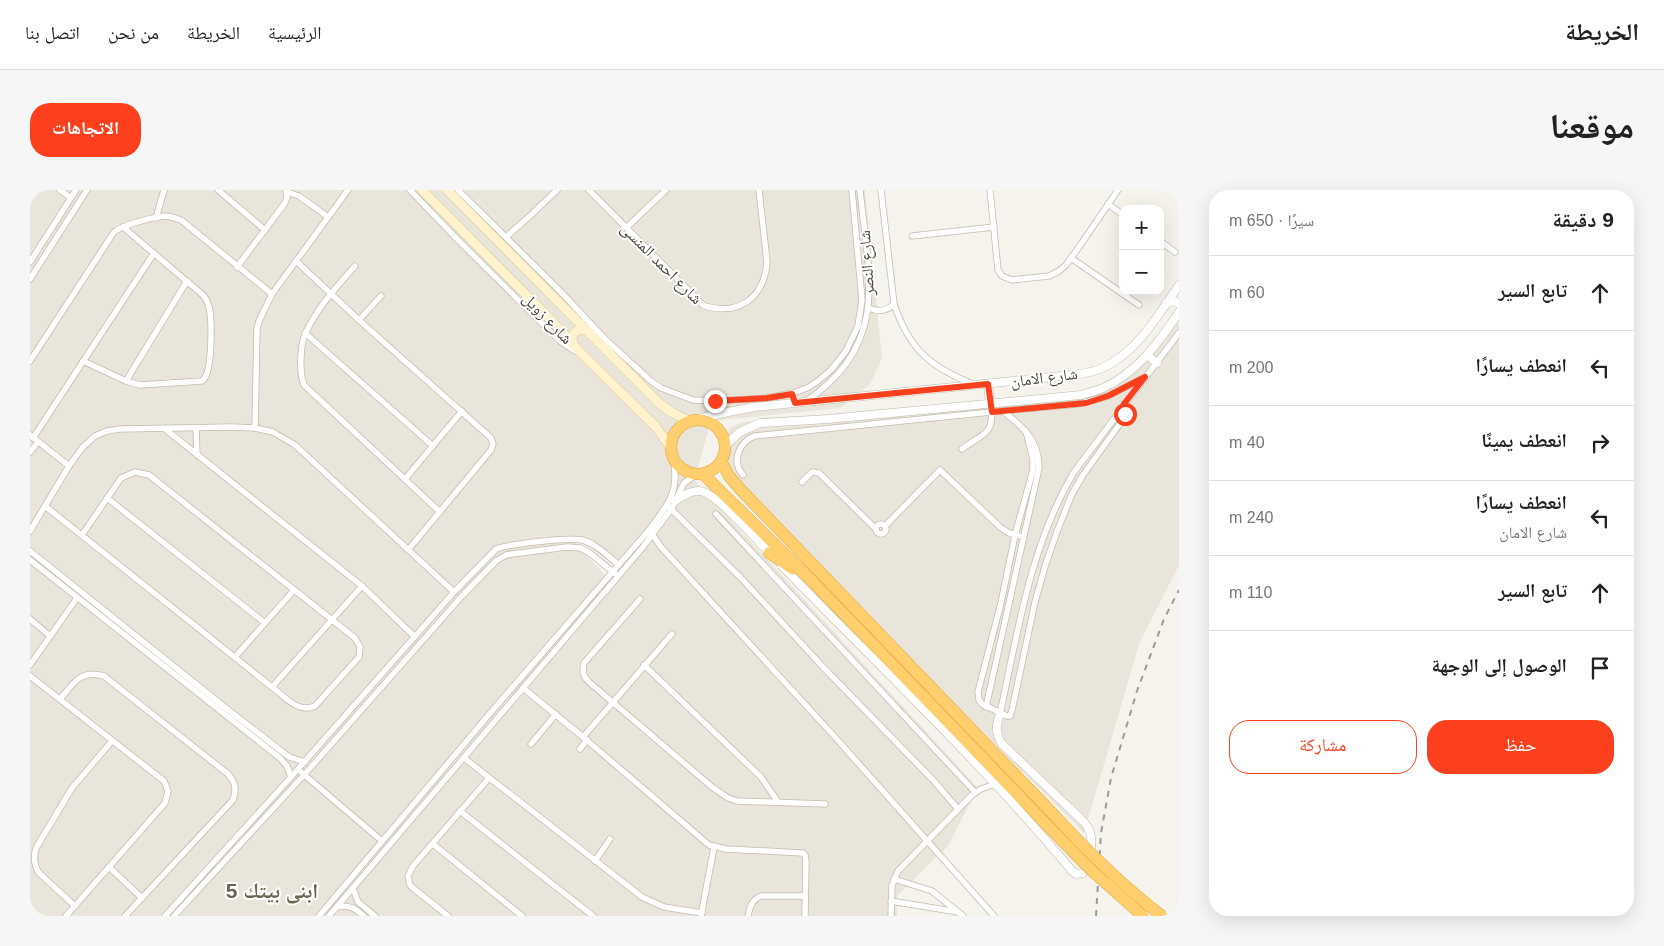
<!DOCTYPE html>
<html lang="ar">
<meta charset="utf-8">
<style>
:root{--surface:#fff;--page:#f6f6f6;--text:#222;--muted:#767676;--line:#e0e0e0;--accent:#fc3f1d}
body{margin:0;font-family:Arial,"Noto Naskh Arabic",sans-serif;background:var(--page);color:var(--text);direction:rtl}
.controls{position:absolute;right:15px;top:15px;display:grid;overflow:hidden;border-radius:10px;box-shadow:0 5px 20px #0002}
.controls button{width:45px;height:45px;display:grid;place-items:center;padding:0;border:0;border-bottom:1px solid var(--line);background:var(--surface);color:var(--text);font:25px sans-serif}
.stop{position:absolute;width:15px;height:15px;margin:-11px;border:4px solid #fc3f1d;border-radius:50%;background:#fff}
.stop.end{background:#fc3f1d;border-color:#fff;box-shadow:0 1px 5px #0008}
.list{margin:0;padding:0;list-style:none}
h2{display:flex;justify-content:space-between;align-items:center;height:65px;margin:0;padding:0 20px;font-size:21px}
h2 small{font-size:16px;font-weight:400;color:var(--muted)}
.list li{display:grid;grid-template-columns:32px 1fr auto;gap:15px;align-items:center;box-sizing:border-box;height:75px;padding:0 20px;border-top:1px solid var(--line)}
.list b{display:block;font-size:19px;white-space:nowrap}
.list p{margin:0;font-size:16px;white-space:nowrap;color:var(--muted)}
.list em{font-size:16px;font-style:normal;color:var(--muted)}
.actions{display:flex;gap:10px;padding:15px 20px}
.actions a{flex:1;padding:11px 0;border:1px solid var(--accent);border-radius:20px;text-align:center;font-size:18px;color:var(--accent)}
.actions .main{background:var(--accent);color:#fff}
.icon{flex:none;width:28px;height:28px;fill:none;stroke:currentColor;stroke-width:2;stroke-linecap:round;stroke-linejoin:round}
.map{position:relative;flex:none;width:1149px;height:726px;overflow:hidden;direction:ltr;border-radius:20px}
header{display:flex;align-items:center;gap:30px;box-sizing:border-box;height:70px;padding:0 25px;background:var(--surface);border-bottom:1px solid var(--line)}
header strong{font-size:24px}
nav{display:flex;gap:28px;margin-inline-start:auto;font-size:18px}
.intro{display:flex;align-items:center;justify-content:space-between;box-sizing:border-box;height:120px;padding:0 30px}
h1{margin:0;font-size:35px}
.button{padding:12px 22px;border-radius:20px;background:var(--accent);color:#fff;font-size:18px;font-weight:700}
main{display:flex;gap:30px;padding:0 30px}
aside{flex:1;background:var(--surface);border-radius:20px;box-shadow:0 5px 20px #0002}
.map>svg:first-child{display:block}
</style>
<header>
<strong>الخريطة</strong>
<nav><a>الرئيسية</a><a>الخريطة</a><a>من نحن</a><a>اتصل بنا</a></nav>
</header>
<div class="intro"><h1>موقعنا</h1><a class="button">الاتجاهات</a></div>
<main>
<aside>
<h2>9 دقيقة<small>سيرًا · 650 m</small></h2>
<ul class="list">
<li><svg class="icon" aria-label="ahead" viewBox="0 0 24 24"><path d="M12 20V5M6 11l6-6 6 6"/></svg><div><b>تابع السير</b></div><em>60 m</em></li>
<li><svg class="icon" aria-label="left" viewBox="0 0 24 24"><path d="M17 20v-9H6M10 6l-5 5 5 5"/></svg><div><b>انعطف يسارًا</b></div><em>200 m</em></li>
<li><svg class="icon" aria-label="right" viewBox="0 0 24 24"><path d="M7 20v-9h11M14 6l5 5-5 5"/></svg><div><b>انعطف يمينًا</b></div><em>40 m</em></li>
<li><svg class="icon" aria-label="left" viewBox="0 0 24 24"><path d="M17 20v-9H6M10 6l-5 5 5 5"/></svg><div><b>انعطف يسارًا</b><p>شارع الامان</p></div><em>240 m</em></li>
<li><svg class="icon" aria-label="ahead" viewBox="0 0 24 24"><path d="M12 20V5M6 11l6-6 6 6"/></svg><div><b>تابع السير</b></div><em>110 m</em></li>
<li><svg class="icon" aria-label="arrive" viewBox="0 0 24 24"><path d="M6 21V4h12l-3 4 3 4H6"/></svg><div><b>الوصول إلى الوجهة</b></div></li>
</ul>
<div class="actions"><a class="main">حفظ</a><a>مشاركة</a></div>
</aside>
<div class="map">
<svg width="1149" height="726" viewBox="0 0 1149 726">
<rect width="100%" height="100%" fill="#f6f3ec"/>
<g fill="#eae5da" fill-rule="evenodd">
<path d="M0 0H835L852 168 840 194 810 218 681 231 664 290 948 598 918 656 867 706V726H0ZM546 353H555L589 380 580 391Z"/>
<path d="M1149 117V375L1109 454 1054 643 699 289 689 270 690 255 692 249 701 237 713 232 1049 201 1071 194 1089 186 1111 169Z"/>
</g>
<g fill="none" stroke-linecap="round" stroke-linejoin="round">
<g stroke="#c2bbae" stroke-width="7">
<g id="minor">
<path d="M30 0 41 8"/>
<path d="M188 0 235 40"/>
<path d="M380 0 431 53 530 151 545 161"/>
<path d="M428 0 529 100 575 149 621 191 631 198 663 210 685 211 737 208 763 203 777 198 788 191 801 180 816 161 828 136 832 110 822 0"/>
<path d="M559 0 674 116C709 126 734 108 737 72L729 0"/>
<path d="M851 0 864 114C879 159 900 177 943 194"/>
<path d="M960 0 968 80 972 86 982 90 1019 86 1029 81 1036 75 1049 57 1088 0"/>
<path d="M257 2 269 6 298 27"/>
<path d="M1078 14 1093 25"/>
<path d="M126 28 134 0"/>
<path d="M597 37 636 0"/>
<path d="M882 46 964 37"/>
<path d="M476 47 502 24 527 0"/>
<path d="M1130 51 1145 62"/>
<path d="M1041 68 1109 115"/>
<path d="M266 71 329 130 461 248 463 254 461 260 378 360"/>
<path d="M0 72 46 0"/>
<path d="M325 76C307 96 288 117 276 142 270 154 269 182 274 195L410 322"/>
<path d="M207 77 255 13 257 7 256 0"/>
<path d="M0 89 57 0"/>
<path d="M839 118C848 122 856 122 864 114"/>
<path d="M329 130 351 106"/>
<path d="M275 143 403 256"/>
<path d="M0 171 84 42C92 35 123 27 135 26 140 26 145 28 151 30L242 104"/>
<path d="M53 171 96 191 110 195 172 191C183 184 182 130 179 117 178 113 176 109 174 106L93 37"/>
<path d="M96 191 157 91"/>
<path d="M775 212C860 154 839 88 830 0"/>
<path d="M166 238 167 265"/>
<path d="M225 238 227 139 229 131 242 104 318 0"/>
<path d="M135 239 332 396 385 447"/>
<path d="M996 241 1003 269V280L985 345 971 413 948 502 949 510 952 514 977 526H980L982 520 1005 412 1016 373 1028 339 1042 304 1053 285 1094 228V214"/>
<path d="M0 245 39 276"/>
<path d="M3 248 124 63"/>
<path d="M932 259C950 245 965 245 961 219"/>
<path d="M0 262 8 252"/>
<path d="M713 285C701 271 709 253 724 246L961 222 1048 214 1078 206 1115 187"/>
<path d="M375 289 432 221"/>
<path d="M772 292 782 282 789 283 846 339"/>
<path d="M77 308 235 433"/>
<path d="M15 316 242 497C254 506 268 524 285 516L329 467 330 457 325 448 119 285 105 282 91 288 52 345"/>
<path d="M639 317 711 388 793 477 903 590 928 619"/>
<path d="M686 324 945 602"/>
<circle cx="851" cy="339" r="5"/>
<path d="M855 336 910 280 970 337 979 343 989 346"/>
<path d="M0 341 39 276 52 258 65 246 77 241 90 239 202 237 225 238 243 242 265 255 424 402"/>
<path d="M620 341 631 357 804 546 964 726"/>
<path d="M0 361 192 515 259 567 275 572"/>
<path d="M0 370 250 568 257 576 261 587"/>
<path d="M610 409 554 473C552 482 553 486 559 492L682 597 698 608 707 611 795 614"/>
<path d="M0 429 20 446"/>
<path d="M205 467 264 400"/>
<path d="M0 475 47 408"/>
<path d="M614 475 731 587 748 612"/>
<path d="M0 486 134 591 138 601 135 613 36 726"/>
<path d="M242 497 332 396"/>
<path d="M493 498 553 547 679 655 696 659 773 663 775 665 776 671 775 726"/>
<path d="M30 509C43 494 50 479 74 486L198 584C205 592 207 599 203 610L95 726"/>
<path d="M956 517 1009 278C1009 250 993 237 973 221"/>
<path d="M970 524C988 441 1000 356 1044 282L1149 143"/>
<path d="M553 547 642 444"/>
<path d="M501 554 526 524"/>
<path d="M550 559 557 550"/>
<path d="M434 568 612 707 634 717 672 723"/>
<path d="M271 582 352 651"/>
<path d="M430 621 563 726"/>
<path d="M403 654 492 726"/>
<path d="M565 671 580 649"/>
<path d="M79 677 112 708"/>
<path d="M864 689 902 701 933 726"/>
<path d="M323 698 328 712 345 726"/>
<path d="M861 711 928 722"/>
<path d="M45 716 9 683C4 675 3 668 6 658L42 598 82 551"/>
<path d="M307 717C319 714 326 719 334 726"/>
<path d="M135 726 261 587 424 402 466 359C480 354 538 347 552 350 565 353 578 366 588 374"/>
<path d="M144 726 274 585 431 407 466 371 476 365 482 364 537 357 551 358 560 363 588 386"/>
<path d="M289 726 462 521 619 340C639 313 650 302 643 267"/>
<path d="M299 726 613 357 642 318 654 293 667 284"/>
<path d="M418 726 383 698 380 695 378 686 383 676 459 588"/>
<path d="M671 726 684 657"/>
<path d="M718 726C720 716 722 710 731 706H775"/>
<path d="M861 726 862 695 868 681 942 605 951 599 965 594"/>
</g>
</g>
<g stroke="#c2bbae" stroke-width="9">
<g id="tertiary">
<path d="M1136 113 1144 111 1149 114"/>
<path d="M1117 165 1127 173"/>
<path d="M958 194 960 214"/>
<path d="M663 230 698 222 724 217 1042 185C1052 184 1063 182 1072 178 1107 163 1129 124 1149 95"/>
<path d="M695 258 699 252 710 242 730 233 798 229 1051 205C1058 203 1066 201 1073 198 1107 183 1129 152 1149 122"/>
<path d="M645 311C653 306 661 300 670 301 686 302 730 353 742 366"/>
<path d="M752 376C850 477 953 574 1043 682L1046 684 1053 683 1055 680C1060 663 1067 647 1054 632L972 554C965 543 966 535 970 524"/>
</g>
</g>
<g stroke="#d6c79b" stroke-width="10">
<g id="secondary">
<path d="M392 0 521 130 551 163 626 237 641 258"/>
<path d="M417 0 630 214 641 222 659 231"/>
<path d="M543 154C540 144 546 138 556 140"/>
</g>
</g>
<g stroke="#e0a43c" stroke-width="12">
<g id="motorway">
<circle cx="668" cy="257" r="27"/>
<path d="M691 271 699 286 710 299 1025 626"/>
<path d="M673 284 784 393 1018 636"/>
<path d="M739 363 763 379"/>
</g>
</g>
<use href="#minor" stroke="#fff" stroke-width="5.5"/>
<use href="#tertiary" stroke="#fff" stroke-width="8"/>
<use href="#secondary" stroke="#fff3cd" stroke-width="9"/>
<use href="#motorway" stroke="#ffcf6e" stroke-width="11"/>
<path stroke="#9a9a9a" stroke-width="2" stroke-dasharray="6 6" stroke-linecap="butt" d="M1066 726 1071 643 1081 588 1107 501 1134 429 1149 400"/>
<g stroke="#e0a43c" stroke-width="12" stroke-linecap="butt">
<g id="motorway-bridge">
<path d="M1025 626C1058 662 1093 696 1132 726"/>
<path d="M1018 636 1061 680 1113 726"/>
</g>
</g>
<use href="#motorway-bridge" stroke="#ffcf6e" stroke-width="11"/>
</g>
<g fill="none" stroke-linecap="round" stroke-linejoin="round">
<path stroke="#fc3f1d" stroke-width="6" d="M685 211 737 208 762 204 765 213 958 194 962 222 1056 213 1078 206 1115 187 1094 214 1095 224"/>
</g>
<g text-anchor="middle" stroke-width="4" stroke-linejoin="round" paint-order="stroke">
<g font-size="16" fill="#4b4439" stroke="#fff">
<text transform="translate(632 73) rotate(45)" y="6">شارع احمد المنسى</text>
<text transform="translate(836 73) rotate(-94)" y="6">شارع النصر</text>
<text transform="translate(518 128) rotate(46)" y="6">شارع زويل</text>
<text transform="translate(1014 187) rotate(-7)" y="6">شارع الامان</text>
</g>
<g font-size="21" font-weight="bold" fill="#6e6250" stroke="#fff">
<text x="242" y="708">ابنى بيتك 5</text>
</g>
</g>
</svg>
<div class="controls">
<button>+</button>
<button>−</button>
</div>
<div class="stop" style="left:1095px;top:224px"></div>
<div class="stop end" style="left:685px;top:211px"></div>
</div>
</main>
